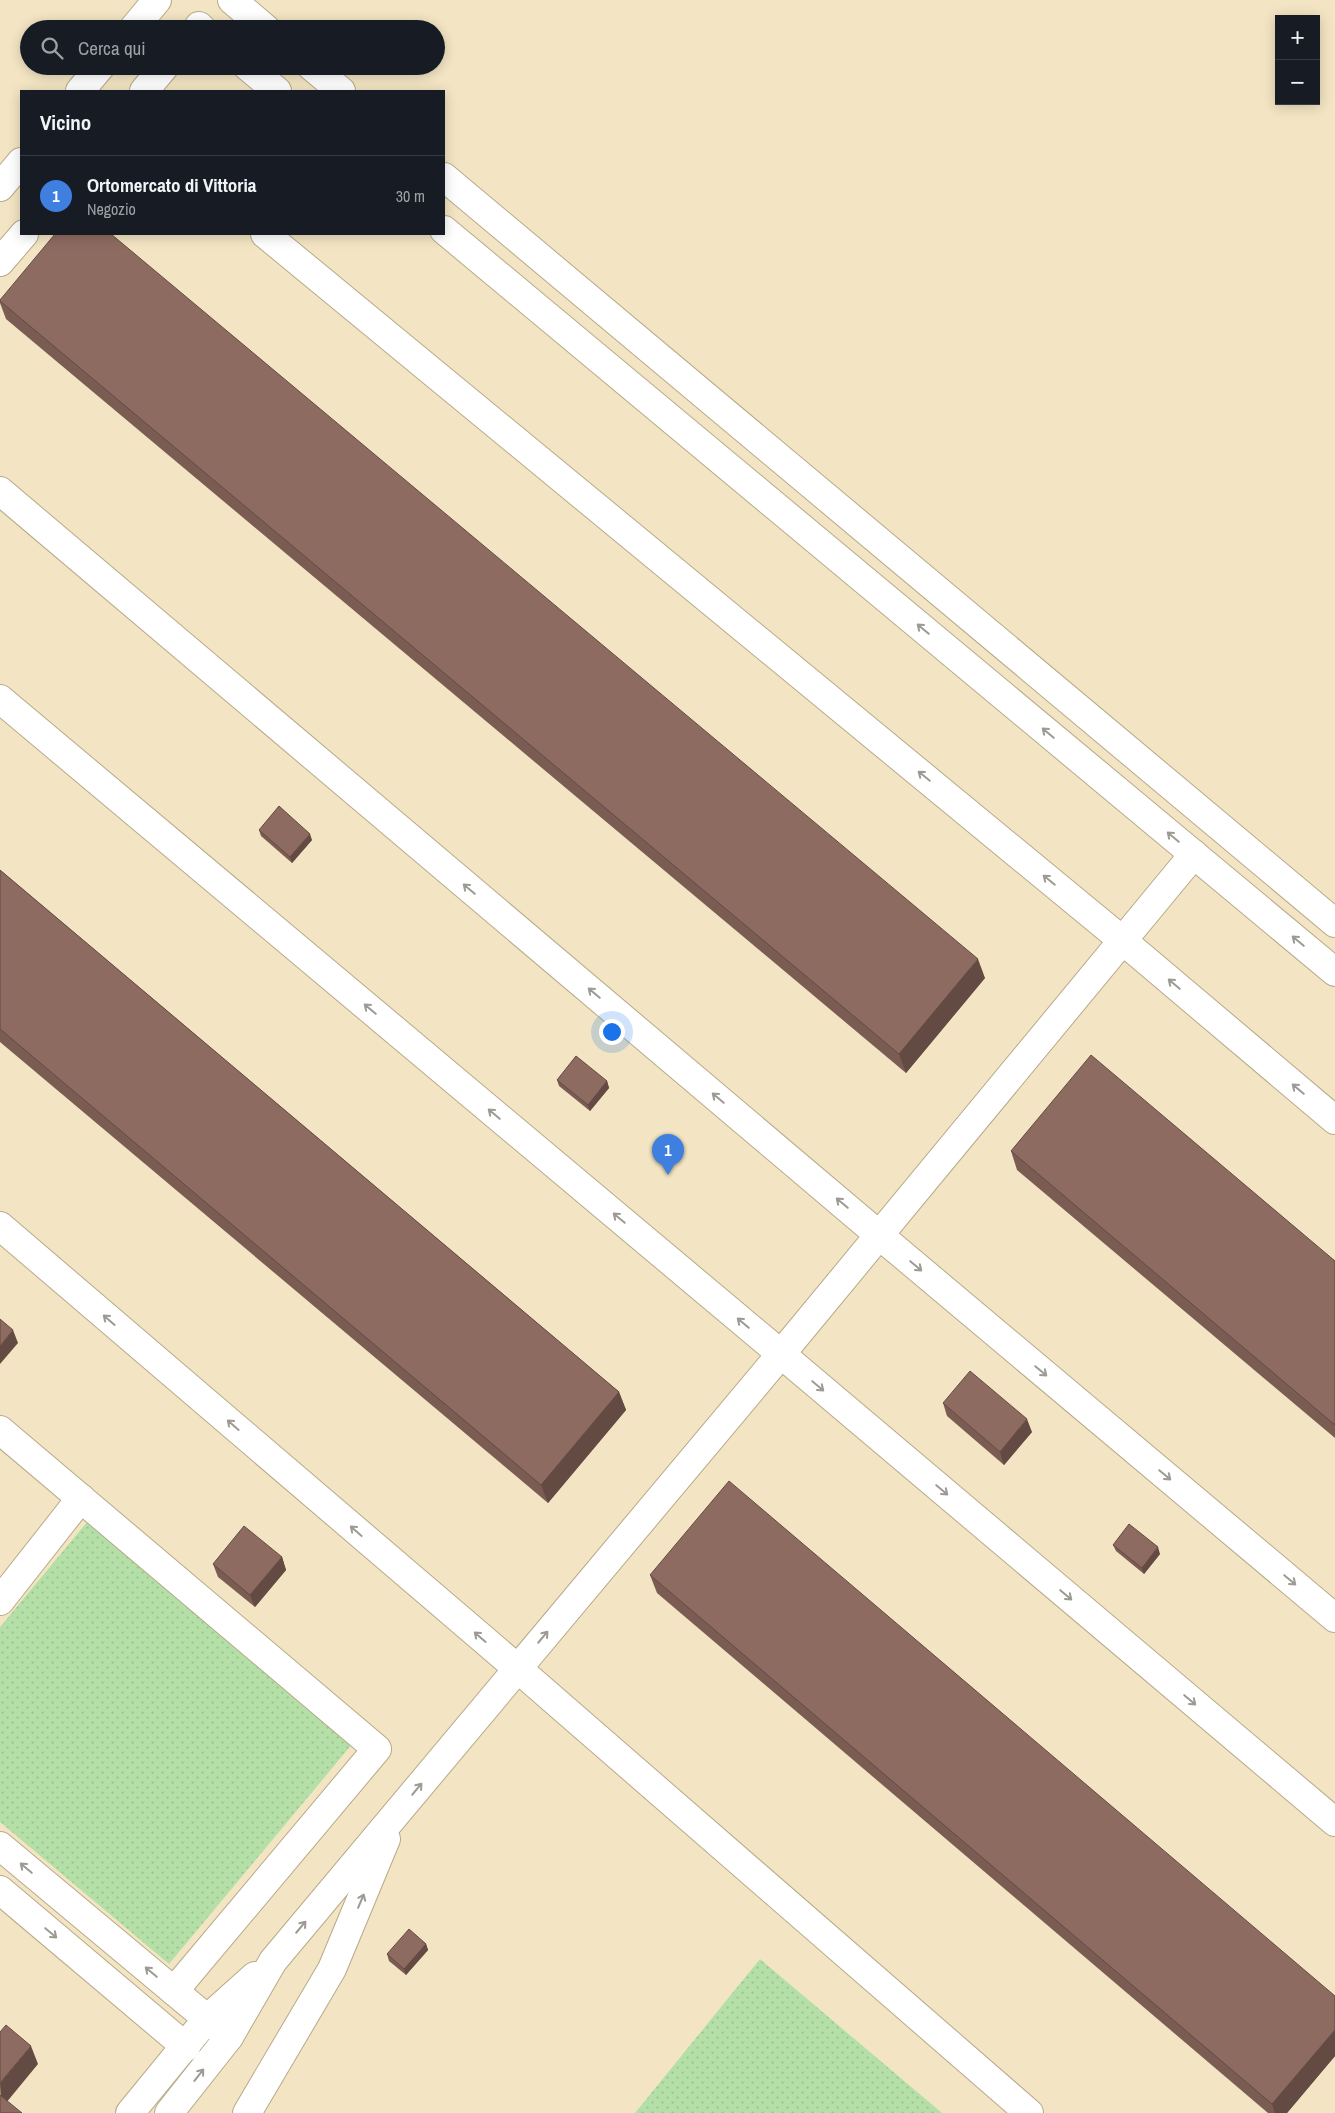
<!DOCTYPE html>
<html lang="it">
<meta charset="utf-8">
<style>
:root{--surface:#171b24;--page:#242831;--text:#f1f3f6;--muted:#9ea1a6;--line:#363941;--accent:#8c9099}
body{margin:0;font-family:"Archivo Narrow",sans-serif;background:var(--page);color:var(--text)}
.controls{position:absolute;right:15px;top:15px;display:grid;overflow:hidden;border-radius:0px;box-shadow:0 2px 12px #0003}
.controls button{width:45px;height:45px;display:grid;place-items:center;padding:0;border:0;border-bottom:1px solid var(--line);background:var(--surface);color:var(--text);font:25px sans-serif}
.you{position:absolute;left:611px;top:1031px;width:18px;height:18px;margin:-12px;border:4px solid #fff;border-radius:50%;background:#1a73e8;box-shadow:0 0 0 8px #1a73e833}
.badge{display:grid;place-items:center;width:32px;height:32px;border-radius:50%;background:var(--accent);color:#fff;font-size:16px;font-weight:700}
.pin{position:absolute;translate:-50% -41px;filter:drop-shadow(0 1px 2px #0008)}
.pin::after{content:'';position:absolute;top:26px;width:18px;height:15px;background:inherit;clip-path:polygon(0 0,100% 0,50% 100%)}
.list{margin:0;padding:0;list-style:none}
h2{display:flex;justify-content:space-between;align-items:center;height:65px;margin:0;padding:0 20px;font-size:21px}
h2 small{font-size:16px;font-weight:400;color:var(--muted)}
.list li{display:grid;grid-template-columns:32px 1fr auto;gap:15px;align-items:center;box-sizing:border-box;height:80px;padding:0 20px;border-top:1px solid var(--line)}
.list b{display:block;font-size:19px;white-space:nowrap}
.list p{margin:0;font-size:16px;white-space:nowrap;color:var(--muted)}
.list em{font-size:16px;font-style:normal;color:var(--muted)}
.icon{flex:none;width:28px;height:28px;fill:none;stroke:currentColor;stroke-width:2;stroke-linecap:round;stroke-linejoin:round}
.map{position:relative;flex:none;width:1335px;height:2113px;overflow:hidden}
.search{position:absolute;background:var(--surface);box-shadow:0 2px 12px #0003;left:20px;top:20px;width:425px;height:55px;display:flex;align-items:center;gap:12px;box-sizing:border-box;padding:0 18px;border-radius:28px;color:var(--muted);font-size:19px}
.panel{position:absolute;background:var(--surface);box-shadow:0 2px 12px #0003;left:20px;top:90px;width:425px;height:145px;border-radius:0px}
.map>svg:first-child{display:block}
</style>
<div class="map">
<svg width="1335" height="2113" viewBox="0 0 1335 2113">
<defs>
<pattern id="grass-dots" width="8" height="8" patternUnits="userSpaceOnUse" patternTransform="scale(1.25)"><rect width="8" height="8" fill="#b4e0a7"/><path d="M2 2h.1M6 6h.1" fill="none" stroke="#9cc190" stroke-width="1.8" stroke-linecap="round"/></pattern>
</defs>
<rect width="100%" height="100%" fill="#f3e5c3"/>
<g fill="url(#grass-dots)">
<path d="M88 1521 353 1743 169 1964 0 1822V1627Z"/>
<path d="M760 1959 942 2113H635Z"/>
</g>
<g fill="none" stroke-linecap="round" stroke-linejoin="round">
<g stroke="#b7aa89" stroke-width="30">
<g id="minor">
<path d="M232 0 266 29"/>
<path d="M133 29 157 0"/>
<path d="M197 29 199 26 202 29"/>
<path d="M247 66 277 91"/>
<path d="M311 66 341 91"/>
<path d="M80 91 101 66"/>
<path d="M144 91 165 66"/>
<path d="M444 177 1335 923"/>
<path d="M0 187 21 162"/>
<path d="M444 230 1335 972"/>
<path d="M265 234 1122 940 1335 1120"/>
<path d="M0 262 24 234"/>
<path d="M0 491 879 1235 1335 1618"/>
<path d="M0 699 781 1354 1335 1822"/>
<path d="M0 1226 517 1668 1029 2113"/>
<path d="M0 1430 377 1749 174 1991"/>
<path d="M0 1601 81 1498"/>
<path d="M0 1846 229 2037"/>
<path d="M0 1890 186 2047"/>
<path d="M130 2113 207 2019 255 1976"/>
<path d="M169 2113 229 2037 273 1961 781 1354 1194 854"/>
<path d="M247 2113 332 1969 386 1839"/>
</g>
</g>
<use href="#minor" stroke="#fff" stroke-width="28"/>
</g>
<g fill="#7a5c53">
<path d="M0 300 985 978 906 1073 6 319 0 303Z"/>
<path d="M259 830 312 840 292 863 261 836Z"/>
<path d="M0 870 619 1392 626 1410 548 1503 0 1042Z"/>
<path d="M557 1080 607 1081 609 1088 590 1111 559 1086Z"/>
<path d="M1011 1151 1335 1261V1438L1017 1170Z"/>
<path d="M943 1403 1032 1432 1004 1465 947 1416Z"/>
<path d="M1113 1545 1160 1554 1144 1574 1116 1551Z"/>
<path d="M282 1557 286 1570 255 1607 218 1577 213 1564Z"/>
<path d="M650 1575 1335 1996V2056L1287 2113H1268L657 1593Z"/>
<path d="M426 1944 428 1950 406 1975 389 1961 387 1954Z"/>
</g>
<g fill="#634b44">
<path d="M310 834 312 840 292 863 290 857Z"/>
<path d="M978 959 985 978 906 1073 899 1054Z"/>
<path d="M607 1081 609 1088 590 1111 588 1105Z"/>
<path d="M13 1330 18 1343 0 1364V1346Z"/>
<path d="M619 1392 626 1410 548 1503 541 1485Z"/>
<path d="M1027 1419 1032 1432 1004 1465 1000 1452Z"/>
<path d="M1158 1547 1160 1554 1144 1574 1142 1568Z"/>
<path d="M282 1557 286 1570 255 1607 250 1595Z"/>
<path d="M426 1944 428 1950 406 1975 404 1969Z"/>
<path d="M1335 2030V2056L1287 2113H1275L1272 2104Z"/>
<path d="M31 2046 38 2064 1 2109 0 2083Z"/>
</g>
<g fill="#8e6b61" stroke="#634b44">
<path d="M55 234H111L978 959 899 1054 0 301V300Z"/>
<path d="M279 806 310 834 290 857 259 830Z"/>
<path d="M0 870 619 1392 541 1485 0 1029Z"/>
<path d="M1091 1055 1335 1261V1425L1011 1151Z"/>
<path d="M576 1056 607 1081 588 1105 557 1080Z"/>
<path d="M0 1319 13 1330 0 1346Z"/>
<path d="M970 1371 1027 1419 1000 1452 943 1403Z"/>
<path d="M729 1481 1335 1996V2030L1272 2104 650 1575Z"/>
<path d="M1129 1524 1158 1547 1142 1568 1113 1545Z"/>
<path d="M244 1526 282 1557 250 1595 213 1564Z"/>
<path d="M409 1929 426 1944 404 1969 387 1954Z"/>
<path d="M6 2025 31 2046 0 2083V2032Z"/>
<path d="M0 2095 22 2113H0Z"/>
</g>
<defs><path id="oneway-shaft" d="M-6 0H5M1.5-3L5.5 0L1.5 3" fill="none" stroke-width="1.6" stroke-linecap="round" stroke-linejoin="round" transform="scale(1.25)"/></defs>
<g stroke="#9c9a93">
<use href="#oneway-shaft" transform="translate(923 629) rotate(-140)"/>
<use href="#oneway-shaft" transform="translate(1048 733) rotate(-140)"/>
<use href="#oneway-shaft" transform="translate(924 776) rotate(-141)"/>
<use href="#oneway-shaft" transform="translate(1173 837) rotate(-140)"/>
<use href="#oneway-shaft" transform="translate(1049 880) rotate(-141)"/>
<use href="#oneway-shaft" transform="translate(469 889) rotate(-140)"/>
<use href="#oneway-shaft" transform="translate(1298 941) rotate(-140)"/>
<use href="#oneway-shaft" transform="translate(1174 984) rotate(-140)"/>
<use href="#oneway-shaft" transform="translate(594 993) rotate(-140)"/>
<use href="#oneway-shaft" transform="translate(370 1009) rotate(-140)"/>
<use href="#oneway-shaft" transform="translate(1298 1089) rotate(-140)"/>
<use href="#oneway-shaft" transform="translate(718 1098) rotate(-140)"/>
<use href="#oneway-shaft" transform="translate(494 1114) rotate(-140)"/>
<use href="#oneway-shaft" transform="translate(842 1203) rotate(-140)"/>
<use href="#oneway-shaft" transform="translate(619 1218) rotate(-140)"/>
<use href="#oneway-shaft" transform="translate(916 1266) rotate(40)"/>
<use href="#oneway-shaft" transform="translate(109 1320) rotate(-139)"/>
<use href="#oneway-shaft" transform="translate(743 1323) rotate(-140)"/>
<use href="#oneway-shaft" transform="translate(1041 1371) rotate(40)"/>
<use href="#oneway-shaft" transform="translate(818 1386) rotate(40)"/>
<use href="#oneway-shaft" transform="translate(233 1425) rotate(-139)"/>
<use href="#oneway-shaft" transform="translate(1165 1475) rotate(40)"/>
<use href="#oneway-shaft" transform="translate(942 1490) rotate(40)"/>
<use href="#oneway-shaft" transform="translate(356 1531) rotate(-139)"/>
<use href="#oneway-shaft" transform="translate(1290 1580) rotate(40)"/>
<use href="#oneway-shaft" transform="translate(1066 1595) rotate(40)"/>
<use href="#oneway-shaft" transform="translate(480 1637) rotate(-139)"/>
<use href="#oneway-shaft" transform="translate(543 1637) rotate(-50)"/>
<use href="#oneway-shaft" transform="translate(1190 1700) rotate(40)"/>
<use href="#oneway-shaft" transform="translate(417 1789) rotate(-50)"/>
<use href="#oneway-shaft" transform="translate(26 1868) rotate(-140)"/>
<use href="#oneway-shaft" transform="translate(361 1901) rotate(-67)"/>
<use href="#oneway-shaft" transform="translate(301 1927) rotate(-50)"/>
<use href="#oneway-shaft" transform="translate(51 1933) rotate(40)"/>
<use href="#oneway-shaft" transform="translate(151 1972) rotate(-140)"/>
<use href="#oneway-shaft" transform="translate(199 2075) rotate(-52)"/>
</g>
</svg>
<div class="controls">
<button>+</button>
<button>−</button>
</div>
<div class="you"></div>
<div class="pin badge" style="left:668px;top:1175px;background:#3f7fe0">1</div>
<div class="search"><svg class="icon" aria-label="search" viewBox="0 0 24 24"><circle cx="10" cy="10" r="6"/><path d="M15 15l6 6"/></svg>Cerca qui</div>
<section class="panel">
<h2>Vicino<small></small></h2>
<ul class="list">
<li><span class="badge" style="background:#3f7fe0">1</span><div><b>Ortomercato di Vittoria</b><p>Negozio</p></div><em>30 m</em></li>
</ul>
</section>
</div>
